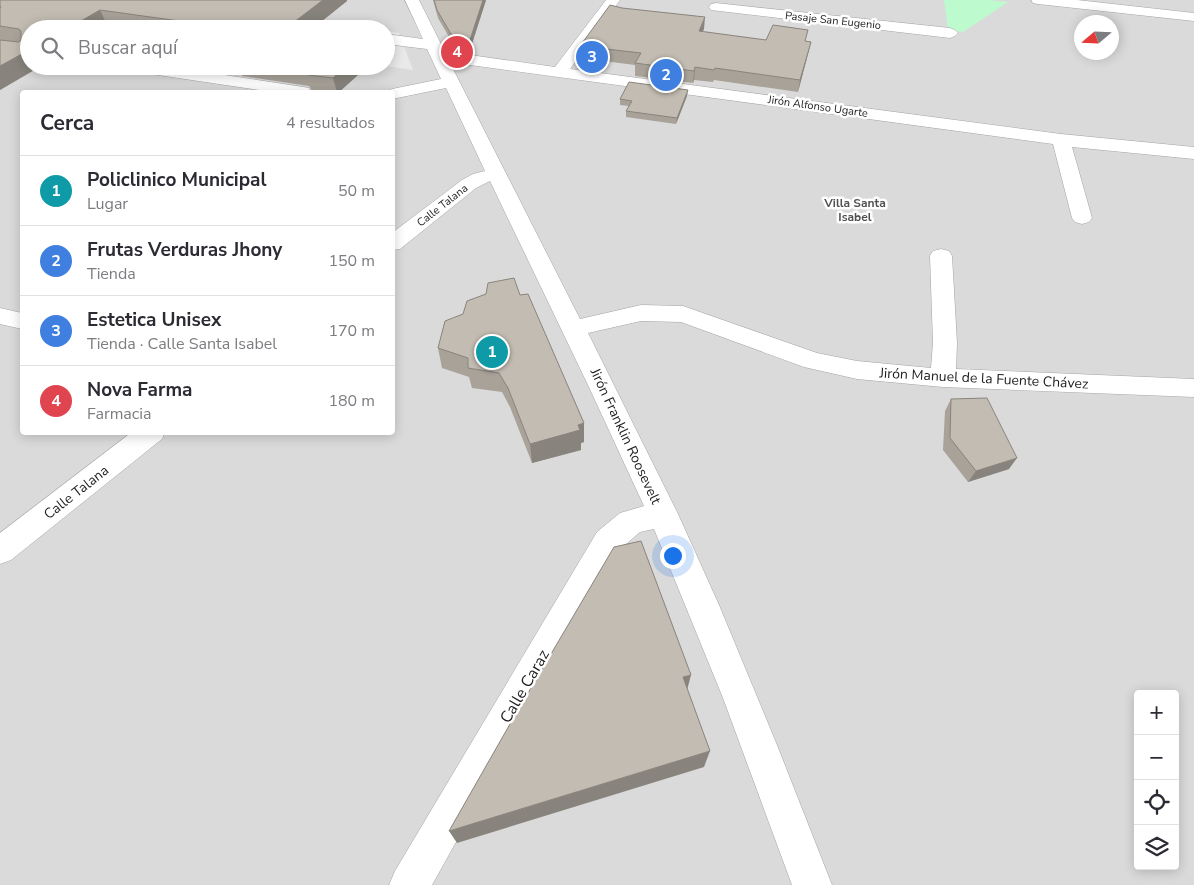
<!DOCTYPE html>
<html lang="es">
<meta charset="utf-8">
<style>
:root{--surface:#fff;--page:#f7f7f7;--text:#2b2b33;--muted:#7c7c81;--line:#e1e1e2;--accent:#d93025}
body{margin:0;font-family:"Nunito Sans",sans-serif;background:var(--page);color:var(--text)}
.controls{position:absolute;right:15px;bottom:15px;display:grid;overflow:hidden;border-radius:5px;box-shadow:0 2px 12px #0003}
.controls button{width:45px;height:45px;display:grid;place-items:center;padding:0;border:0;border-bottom:1px solid var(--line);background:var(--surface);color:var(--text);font:25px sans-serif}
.compass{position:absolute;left:1074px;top:15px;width:45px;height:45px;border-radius:50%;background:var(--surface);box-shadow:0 2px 12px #0003;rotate:251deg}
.you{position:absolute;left:672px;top:555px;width:18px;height:18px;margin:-12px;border:4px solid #fff;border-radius:50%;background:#1a73e8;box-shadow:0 0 0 8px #1a73e833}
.badge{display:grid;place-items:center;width:32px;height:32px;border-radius:50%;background:var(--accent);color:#fff;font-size:16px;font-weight:700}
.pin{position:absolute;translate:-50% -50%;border:2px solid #fff;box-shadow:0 1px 5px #0006}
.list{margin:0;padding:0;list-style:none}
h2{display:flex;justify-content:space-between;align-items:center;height:65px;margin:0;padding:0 20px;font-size:21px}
h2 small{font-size:16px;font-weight:400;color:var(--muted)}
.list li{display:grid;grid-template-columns:32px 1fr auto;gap:15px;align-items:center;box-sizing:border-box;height:70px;padding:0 20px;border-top:1px solid var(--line)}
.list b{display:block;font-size:19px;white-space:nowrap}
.list p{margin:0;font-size:16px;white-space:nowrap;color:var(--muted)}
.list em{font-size:16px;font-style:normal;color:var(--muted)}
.icon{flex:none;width:28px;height:28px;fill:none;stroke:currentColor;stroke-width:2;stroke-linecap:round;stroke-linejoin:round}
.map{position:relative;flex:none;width:1194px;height:885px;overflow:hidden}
.search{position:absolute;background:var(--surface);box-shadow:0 2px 12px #0003;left:20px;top:20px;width:375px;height:55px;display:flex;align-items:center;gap:12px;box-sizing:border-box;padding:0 18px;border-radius:28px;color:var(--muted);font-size:19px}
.panel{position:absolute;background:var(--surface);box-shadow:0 2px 12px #0003;left:20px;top:90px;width:375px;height:345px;border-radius:5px}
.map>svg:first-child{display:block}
</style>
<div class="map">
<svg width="1194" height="885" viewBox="0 0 1194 885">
<rect width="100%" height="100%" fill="#eeede2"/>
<path fill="#dbdada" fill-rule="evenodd" d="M0 0H1194V885H0ZM1082 22H1112V52H1082ZM29 29H386V66H29ZM22 92H392V432H22ZM1138 694H1175V866H1138Z"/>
<path fill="#bdface" d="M944 0H988L1008 2 963 32 948 30Z"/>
<path fill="#e9e9e9" d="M386 31 399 33 413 70 386 66Z"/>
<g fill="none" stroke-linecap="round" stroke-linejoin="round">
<g stroke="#a4a4a4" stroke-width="1">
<g id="minor">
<path d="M405 0H419L447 56 470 55 555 67 606 0H620L570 69 1061 134 1194 147V159L1072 147 1092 218 1089 222 1082 224 1075 222 1072 218 1053 144 470 65H451L580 319 641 305 683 306 817 353 857 361 931 368 933 343 930 256 933 251 941 249 949 251 952 256 957 343 956 369 1194 379V397L943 387 857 379 804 367 681 322 641 321 588 333 678 514 719 605 777 745 832 885H792L723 698 654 529 640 532 619 550 432 885H389L395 871 597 532 620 513 644 506 588 385 490 181 476 188 400 249 392 250V233L462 180 473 174 485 171 446 88 392 99V92H385L392 89 441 79 427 49 386 44V34L423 39Z"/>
<path d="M1031 0H1077L1194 13V21L1038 4 1033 3Z"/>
<path d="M716 3 950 28 955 30 958 33 955 36 950 38 711 10 709 7 711 4Z"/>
<path d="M123 66H165L303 87 309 88 311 92H273L131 71 125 69Z"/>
<path d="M0 308 22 313V329L0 324Z"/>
<path d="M132 432H165L162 439 11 560 0 564V533Z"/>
</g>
</g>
<use href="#minor" fill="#fff" fill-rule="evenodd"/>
</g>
<g fill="#a8a299">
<path d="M0 0H347V1L312 29H119L108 27 0 90Z"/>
<path d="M433 0H486L469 53 459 54 438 18Z"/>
<path d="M704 29 702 32 766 40 811 42 798 92 714 80 713 82 694 80 693 83 635 76V65L580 58V46Z"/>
<path d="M238 66H367V67L339 92H324L312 91 309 86 242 76Z"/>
<path d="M687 96 676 124 626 117V111L629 106 620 105V99Z"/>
<path d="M486 294 520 295 584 423V442L581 443V450L532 463 510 407 502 392 472 388 469 377 442 368 438 348 463 314Z"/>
<path d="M951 399 1009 469 968 482 943 450 945 411Z"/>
</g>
<g fill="#88847d">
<path d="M323 0H347V1L312 29H285Z"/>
<path d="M483 0H486L469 53 468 46Z"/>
<path d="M100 10 108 27 105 29H67Z"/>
<path d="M705 17 704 29 697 43 699 31Z"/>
<path d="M811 42 808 54 798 92 800 80Z"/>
<path d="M29 50V66H41L0 90V66Z"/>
<path d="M346 66H367V67L339 92H337L333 78Z"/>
<path d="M695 67 694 80 693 83 694 71Z"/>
<path d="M688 90 687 96 676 124 677 118Z"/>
<path d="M584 423V442L581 443V450L532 463 530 444 578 425Z"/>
<path d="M1017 458 1009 469 968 482 976 471Z"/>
<path d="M691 675 686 694 683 677Z"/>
<path d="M710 751 704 767 457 843 449 831Z"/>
</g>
<g fill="#c3bcb2" stroke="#88847d">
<path d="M0 0H323L285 29H237L100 10 67 29H29V50L0 66V40L19 42 21 40V31L19 29 0 26V7H1H0Z"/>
<path d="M434 0H483L468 46H458L437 10Z"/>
<path d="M610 5 622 8 705 17 699 31 766 40 773 25 808 30 805 41 811 42 800 80 715 68 714 70 695 67 694 71 635 63 641 53 580 46Z"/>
<path d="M278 66H346L333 78 308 75 304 70Z"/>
<path d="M629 82 688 90 677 118 626 111 632 101 620 99Z"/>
<path d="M514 278 520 295 528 294 584 423 578 425 580 430 530 444 508 388 499 373 468 368V358L438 348 445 321 463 314 467 301 486 294 488 283Z"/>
<path d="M987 398 1017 458 976 471 950 438 951 399Z"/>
<path d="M641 541 691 675 683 677 710 751 449 831 518 710 614 547Z"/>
</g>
<g text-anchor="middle" stroke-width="5" stroke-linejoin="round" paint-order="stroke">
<g font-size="11" fill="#1d1d1d" stroke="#fff">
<text transform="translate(833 20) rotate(6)" y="4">Pasaje San Eugenio</text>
<text transform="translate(818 106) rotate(8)" y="4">Jirón Alfonso Ugarte</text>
<text transform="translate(442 205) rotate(-38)" y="4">Calle Talana</text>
</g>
<g font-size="12" font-weight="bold" fill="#505050" stroke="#fff">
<text x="855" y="207">Villa Santa<tspan x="855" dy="14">Isabel</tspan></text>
</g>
<g font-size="14" fill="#1d1d1d" stroke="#fff">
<text transform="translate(984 378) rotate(3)" y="5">Jirón Manuel de la Fuente Chávez</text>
<text transform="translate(626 436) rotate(65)" y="5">Jirón Franklin Roosevelt</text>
<text transform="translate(76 492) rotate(-38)" y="5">Calle Talana</text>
</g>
<g font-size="16" fill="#1d1d1d" stroke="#fff">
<text transform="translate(524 686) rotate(-60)" y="6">Calle Caraz</text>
</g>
</g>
</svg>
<div class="controls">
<button>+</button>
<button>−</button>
<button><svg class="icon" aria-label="locate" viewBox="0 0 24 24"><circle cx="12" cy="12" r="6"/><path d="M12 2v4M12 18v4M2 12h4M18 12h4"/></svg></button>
<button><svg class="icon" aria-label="layers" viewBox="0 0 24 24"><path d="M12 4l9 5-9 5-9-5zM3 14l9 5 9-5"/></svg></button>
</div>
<svg class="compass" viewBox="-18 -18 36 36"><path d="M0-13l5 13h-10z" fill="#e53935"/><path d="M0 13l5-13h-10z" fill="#7c7c81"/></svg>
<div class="you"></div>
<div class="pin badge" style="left:492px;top:352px;background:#0f9aa8">1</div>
<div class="pin badge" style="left:666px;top:75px;background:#3f7fe0">2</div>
<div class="pin badge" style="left:592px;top:57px;background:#3f7fe0">3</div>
<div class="pin badge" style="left:457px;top:52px;background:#e0444e">4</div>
<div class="search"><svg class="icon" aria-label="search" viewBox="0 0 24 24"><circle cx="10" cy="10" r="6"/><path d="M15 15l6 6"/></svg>Buscar aquí</div>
<section class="panel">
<h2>Cerca<small>4 resultados</small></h2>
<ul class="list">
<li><span class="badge" style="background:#0f9aa8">1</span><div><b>Policlinico Municipal</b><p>Lugar</p></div><em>50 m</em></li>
<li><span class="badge" style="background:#3f7fe0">2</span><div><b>Frutas Verduras Jhony</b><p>Tienda</p></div><em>150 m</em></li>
<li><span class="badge" style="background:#3f7fe0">3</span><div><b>Estetica Unisex</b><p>Tienda · Calle Santa Isabel</p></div><em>170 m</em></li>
<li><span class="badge" style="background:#e0444e">4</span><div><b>Nova Farma</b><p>Farmacia</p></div><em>180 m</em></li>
</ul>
</section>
</div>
